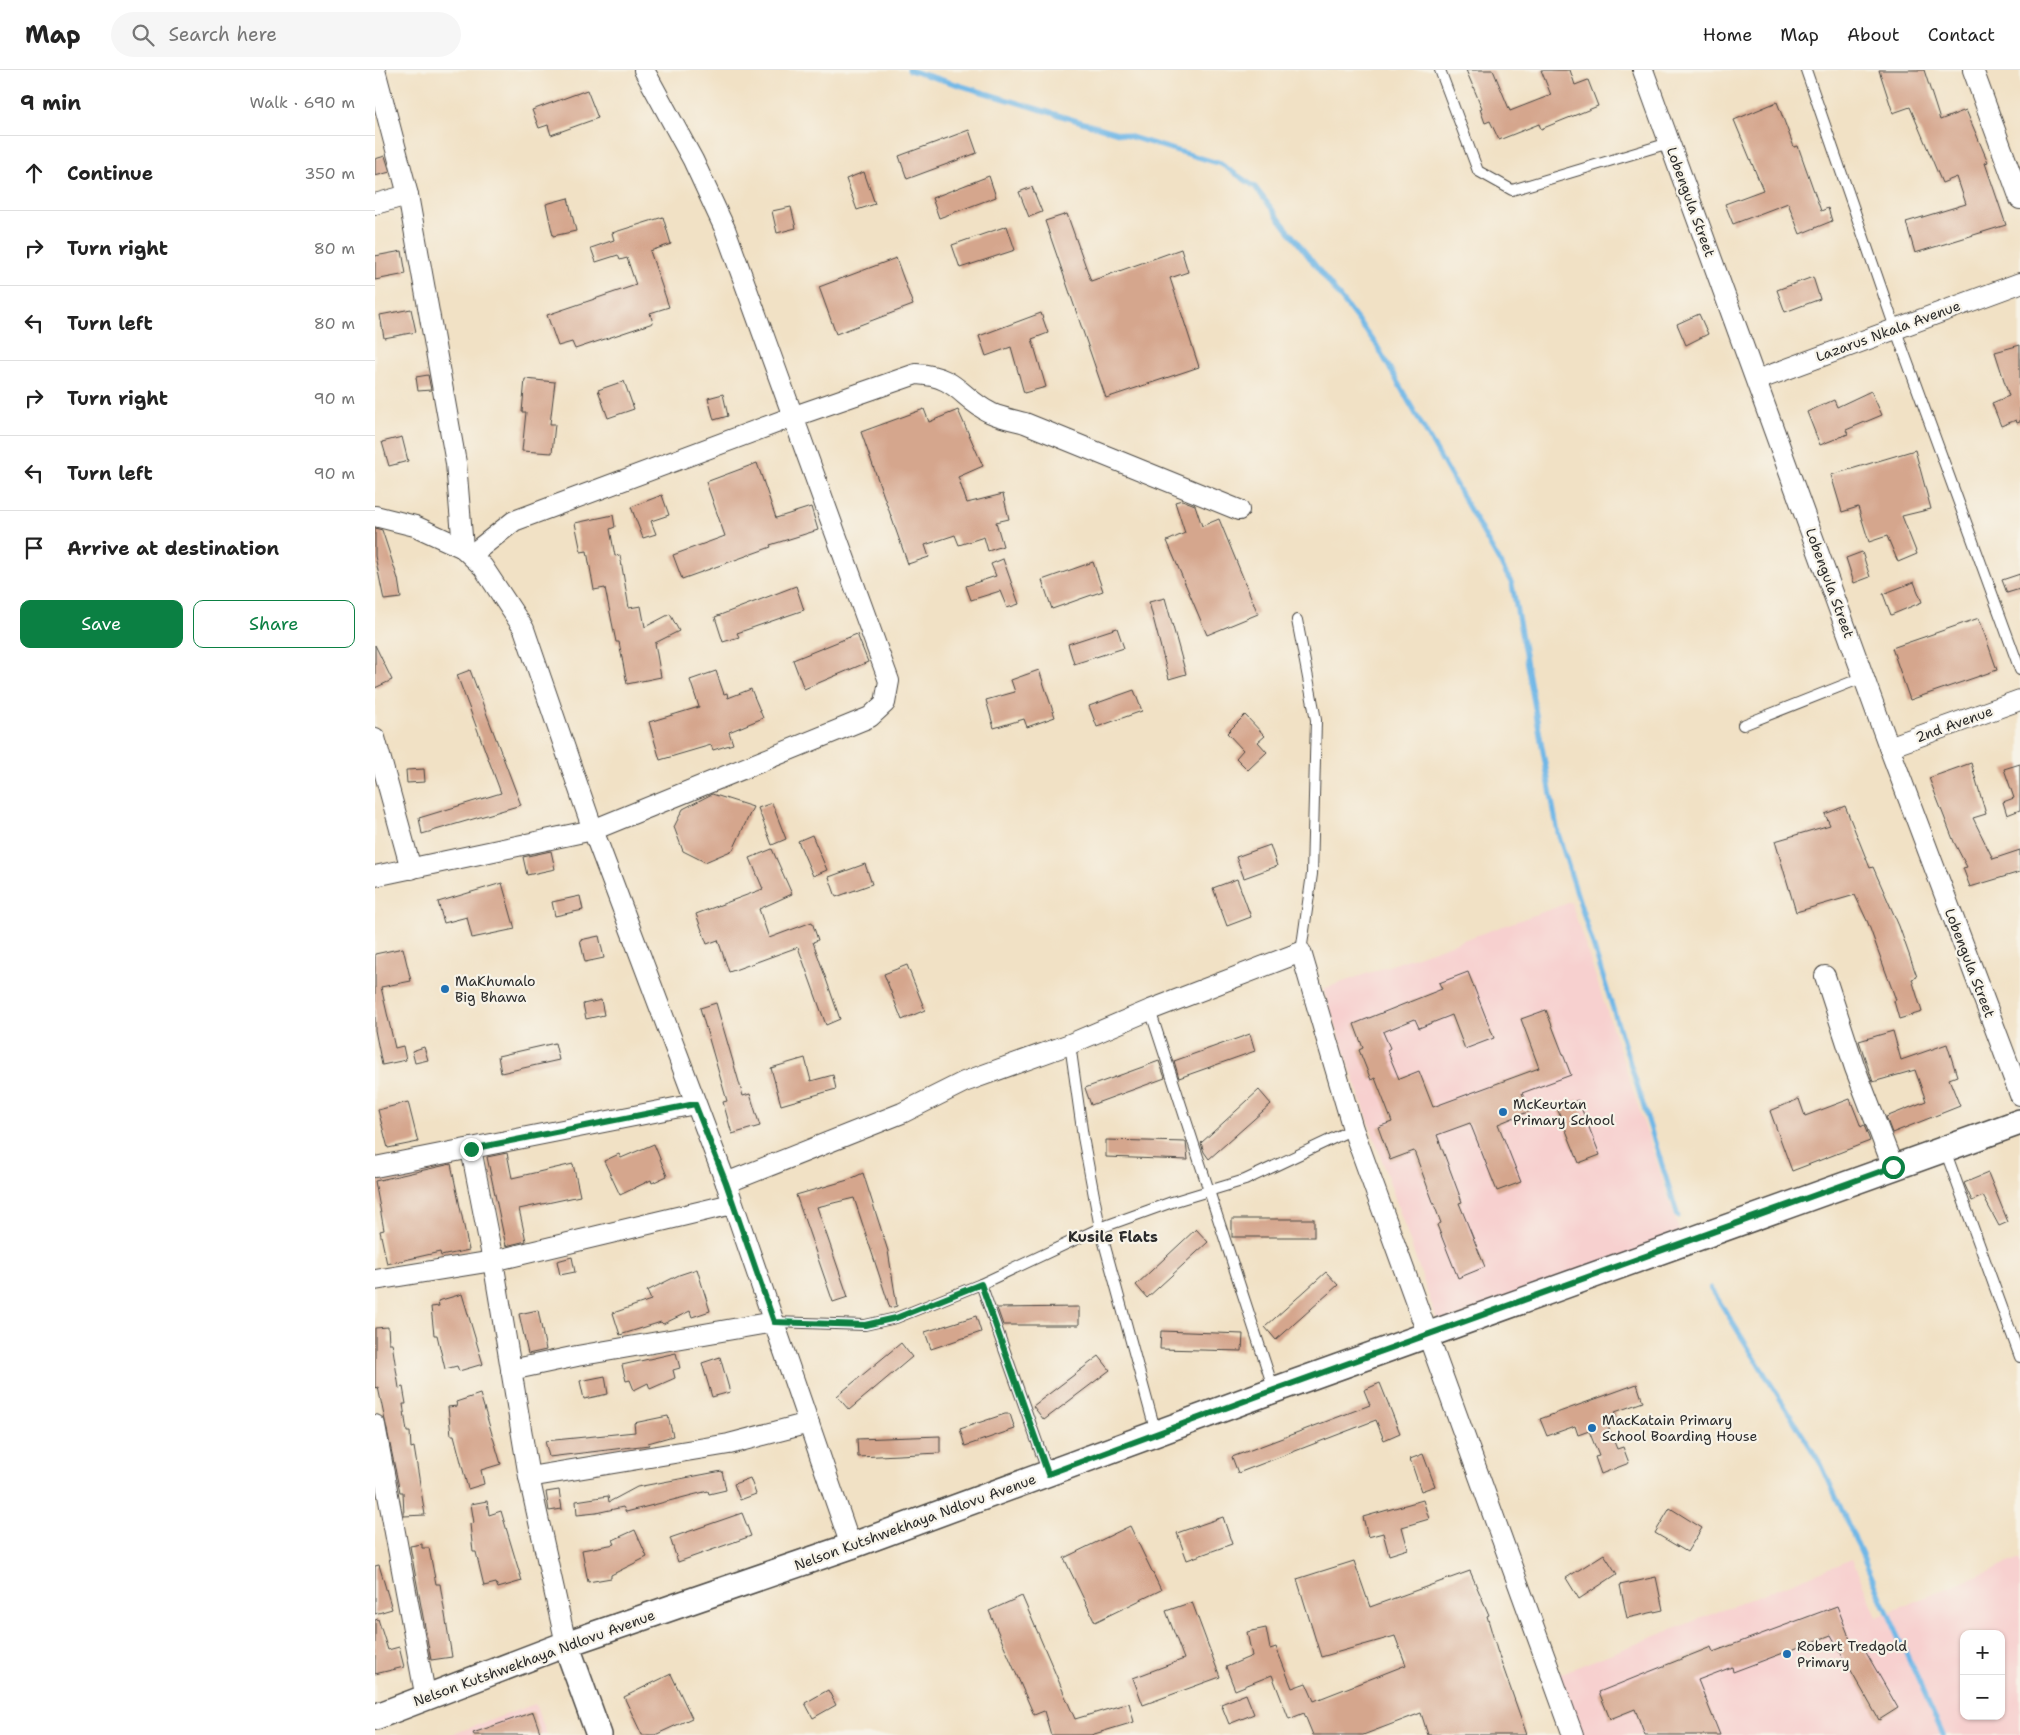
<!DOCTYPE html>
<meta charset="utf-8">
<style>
:root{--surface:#fff;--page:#f6f6f6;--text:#222;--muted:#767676;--line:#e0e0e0;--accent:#0b8043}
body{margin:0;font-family:"Shantell Sans",sans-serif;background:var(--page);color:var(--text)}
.controls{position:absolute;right:15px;bottom:15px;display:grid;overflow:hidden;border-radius:10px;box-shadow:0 1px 4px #0004}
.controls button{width:45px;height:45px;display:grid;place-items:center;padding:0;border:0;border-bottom:1px solid var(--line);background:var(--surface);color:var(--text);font:25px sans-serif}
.stop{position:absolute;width:15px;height:15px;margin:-11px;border:4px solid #0b8043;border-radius:50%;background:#fff}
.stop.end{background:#0b8043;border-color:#fff;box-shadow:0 1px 5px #0008}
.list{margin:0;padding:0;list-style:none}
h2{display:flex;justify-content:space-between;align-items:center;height:65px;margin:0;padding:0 20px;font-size:21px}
h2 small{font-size:16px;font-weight:400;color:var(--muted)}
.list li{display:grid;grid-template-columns:32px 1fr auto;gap:15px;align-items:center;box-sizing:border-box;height:75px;padding:0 20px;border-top:1px solid var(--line)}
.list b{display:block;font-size:19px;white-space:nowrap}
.list em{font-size:16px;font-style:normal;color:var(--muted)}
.actions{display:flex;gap:10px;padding:15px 20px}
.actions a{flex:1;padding:11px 0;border:1px solid var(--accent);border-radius:10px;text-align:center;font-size:18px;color:var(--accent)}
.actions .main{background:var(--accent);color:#fff}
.icon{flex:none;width:28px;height:28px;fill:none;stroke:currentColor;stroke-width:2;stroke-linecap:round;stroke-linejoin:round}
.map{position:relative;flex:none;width:1645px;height:1665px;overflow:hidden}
header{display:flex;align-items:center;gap:30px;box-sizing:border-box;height:70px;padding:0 25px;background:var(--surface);border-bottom:1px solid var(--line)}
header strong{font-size:24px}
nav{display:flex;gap:28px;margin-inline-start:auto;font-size:18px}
.search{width:350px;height:45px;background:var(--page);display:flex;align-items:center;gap:12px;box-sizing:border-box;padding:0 18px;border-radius:28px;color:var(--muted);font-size:19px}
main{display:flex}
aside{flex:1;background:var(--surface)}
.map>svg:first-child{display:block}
</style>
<header>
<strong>Map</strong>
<div class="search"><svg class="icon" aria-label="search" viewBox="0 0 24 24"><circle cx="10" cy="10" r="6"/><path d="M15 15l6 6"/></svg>Search here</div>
<nav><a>Home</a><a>Map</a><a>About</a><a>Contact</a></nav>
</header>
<main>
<aside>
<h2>9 min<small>Walk · 690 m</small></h2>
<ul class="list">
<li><svg class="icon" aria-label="ahead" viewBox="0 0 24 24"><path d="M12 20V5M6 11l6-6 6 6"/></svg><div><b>Continue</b></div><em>350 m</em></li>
<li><svg class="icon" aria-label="right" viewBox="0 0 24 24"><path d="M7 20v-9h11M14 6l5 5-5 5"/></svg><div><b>Turn right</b></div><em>80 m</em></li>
<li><svg class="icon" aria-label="left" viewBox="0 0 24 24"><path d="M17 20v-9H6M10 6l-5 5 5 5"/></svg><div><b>Turn left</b></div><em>80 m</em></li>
<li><svg class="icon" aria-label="right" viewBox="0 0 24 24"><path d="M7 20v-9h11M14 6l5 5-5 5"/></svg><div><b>Turn right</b></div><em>90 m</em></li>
<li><svg class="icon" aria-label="left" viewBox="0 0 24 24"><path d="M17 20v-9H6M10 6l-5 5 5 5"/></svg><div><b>Turn left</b></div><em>90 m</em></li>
<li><svg class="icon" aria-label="arrive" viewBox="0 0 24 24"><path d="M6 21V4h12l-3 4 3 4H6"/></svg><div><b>Arrive at destination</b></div></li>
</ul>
<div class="actions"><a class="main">Save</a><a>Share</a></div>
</aside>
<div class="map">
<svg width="1645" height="1665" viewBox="0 0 1645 1665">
<rect width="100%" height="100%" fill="#f7f3e8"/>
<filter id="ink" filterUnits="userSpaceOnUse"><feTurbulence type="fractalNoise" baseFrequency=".02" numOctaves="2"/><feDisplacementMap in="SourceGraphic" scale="10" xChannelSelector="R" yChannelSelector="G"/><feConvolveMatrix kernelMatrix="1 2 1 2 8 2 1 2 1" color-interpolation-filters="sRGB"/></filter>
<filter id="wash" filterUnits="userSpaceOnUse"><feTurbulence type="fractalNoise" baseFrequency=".0096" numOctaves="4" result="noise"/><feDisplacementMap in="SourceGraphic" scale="20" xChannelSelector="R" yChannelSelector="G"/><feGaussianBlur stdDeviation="1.12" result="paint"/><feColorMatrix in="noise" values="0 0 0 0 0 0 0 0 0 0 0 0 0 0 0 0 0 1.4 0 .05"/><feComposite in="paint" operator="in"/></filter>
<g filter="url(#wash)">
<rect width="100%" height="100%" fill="#f1e1c5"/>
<g fill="#f7d0cf" fill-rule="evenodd">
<path d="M1196 832 1306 1166 1063 1253 948 919Z"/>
<path d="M1477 1489 1502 1547 1645 1489V1665H1206L1184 1604ZM1589 1564H1626V1646H1589Z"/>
<path d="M160 1634 172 1665H75Z"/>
</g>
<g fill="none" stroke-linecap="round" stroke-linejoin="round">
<g stroke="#70b7e7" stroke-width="5">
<path d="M534 0 846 94 880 117 1001 274 1137 514 1183 763 1303 1146"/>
<path d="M1336 1218 1447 1396 1568 1665"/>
</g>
</g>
<g id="blocks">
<g fill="#d5a68d">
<path d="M1091 0H1118L1135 41 1176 25 1166 0H1195L1200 15 1213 10 1223 36 1166 59 1164 54 1124 70 1115 51 1110 53 1105 39 1107 38Z"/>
<path d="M1504 0H1549L1565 50 1591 40 1613 92 1610 93 1631 155 1540 183 1531 152 1591 134 1582 107 1567 113 1535 37 1518 43Z"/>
<path d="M212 20 223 48 176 65 173 55 164 58 157 40Z"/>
<path d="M1402 32 1419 77 1423 76 1446 141 1453 138 1457 151 1425 164 1413 133 1358 154 1350 134 1388 120 1359 50Z"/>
<path d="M594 60 602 83 532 109 524 86Z"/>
<path d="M10 86 15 102 0 106V89Z"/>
<path d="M489 102 500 134 482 140 471 109Z"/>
<path d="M614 106 621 127 564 148 557 128Z"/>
<path d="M657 117 667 142 654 147 644 122Z"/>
<path d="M193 128 201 161 178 166 171 134Z"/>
<path d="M416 137 421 158 402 163 397 141Z"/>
<path d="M692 144 716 211 806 179 813 202 795 208 824 297 731 328 670 151Z"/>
<path d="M288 147 296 174 275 181 294 237 275 243 278 253 200 279 197 272 183 276 172 245 261 215 252 188 245 190 243 185 221 192 216 178 239 170 237 163Z"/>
<path d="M632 156 640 180 585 198 577 175Z"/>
<path d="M27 181 31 204 0 210V186Z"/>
<path d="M521 188 538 235 461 264 444 217Z"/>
<path d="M1438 207 1445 229 1410 242 1402 220Z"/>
<path d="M36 239 41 262 9 268 5 245Z"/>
<path d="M666 243 673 263 657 269 671 317 649 323 636 277 611 286 604 266Z"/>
<path d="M1324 244 1333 264 1311 275 1302 254Z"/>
<path d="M1645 275V352L1642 353 1641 350 1626 356 1617 333 1634 326 1620 282Z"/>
<path d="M53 305 56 320 43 321 41 307Z"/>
<path d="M150 309 180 312 175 354H180L177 383 147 381 151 342H147Z"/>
<path d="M249 311 259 339 233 348 223 320Z"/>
<path d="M1496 321 1507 345 1471 360 1473 364 1445 375 1432 342 1459 330 1462 337Z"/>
<path d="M348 324 353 346 339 350 333 328Z"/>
<path d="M549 339 554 352 583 340 608 396 583 407 592 433 628 424 634 449 621 452 628 476 613 481 609 467 584 475 580 465 550 475 554 487 533 494 486 362Z"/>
<path d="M27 367 33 391 14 396 7 372Z"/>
<path d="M1540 380 1556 439 1527 446 1542 484 1523 492 1512 466 1494 472 1483 437 1467 442 1456 405Z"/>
<path d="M382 393 401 448 436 437 443 460 395 475 396 477 307 509 298 485 350 466 331 412Z"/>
<path d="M287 425 294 445 276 451 281 464 268 468 256 437Z"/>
<path d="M807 430 820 435 827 456 844 449 883 544 832 565 792 471 810 463 800 432Z"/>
<path d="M238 445 240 457 235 459 240 486 245 485 254 538 266 536 270 557 295 544 304 561 280 573 286 607 252 614 244 572H241L230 518 219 520 212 481 206 482 200 453Z"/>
<path d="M0 458 7 460 23 509 26 528 9 530 0 486Z"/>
<path d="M1487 482 1495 507 1479 513 1471 488Z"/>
<path d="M628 489 644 534 632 538 625 521 596 530 591 516 621 506 616 494Z"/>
<path d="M718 492 728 521 677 539 667 510Z"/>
<path d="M1645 504V519L1632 523 1627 510Z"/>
<path d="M1539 512 1547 532 1516 545 1508 524Z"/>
<path d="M421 516 429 540 362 563 364 567 348 572 340 547Z"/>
<path d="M790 528 811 604 794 609 774 532Z"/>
<path d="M1604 548 1622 600 1535 630 1517 578Z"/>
<path d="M742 558 749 578 699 594 693 574Z"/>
<path d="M482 564 493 592 429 619 418 590Z"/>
<path d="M0 575 17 610 0 618Z"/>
<path d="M95 600 146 735 47 764 44 748 126 723 82 605Z"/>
<path d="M664 600 680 647 652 657 649 649 619 658 611 630 640 622 636 610Z"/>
<path d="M341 601 349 624 352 623 353 628 376 619 388 648 354 662 358 674 338 680 336 675 285 690 274 652 324 637 315 610Z"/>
<path d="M759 620 767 641 722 657 714 636Z"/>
<path d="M870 645 890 666 883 672 892 682 873 700 861 688 868 680 852 663Z"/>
<path d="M1596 693 1611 744 1598 748 1618 789 1645 780V802L1595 817 1588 798 1592 797 1579 772 1554 708Z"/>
<path d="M1645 694V740L1632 745 1628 732 1639 728 1629 699Z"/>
<path d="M49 699 50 712 32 713 31 700Z"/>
<path d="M337 724 378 737 358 780 330 792 308 781 299 757 308 739Z"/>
<path d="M397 733 411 769 397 775 383 738Z"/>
<path d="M1470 736 1495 798 1498 797 1524 856 1542 907 1537 909 1547 942 1524 949 1519 931 1521 930 1493 853 1480 825 1421 842 1400 771 1455 755 1450 744Z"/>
<path d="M437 765 452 800 438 806 423 771Z"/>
<path d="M895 775 902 796 869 808 861 787Z"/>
<path d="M397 779 417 824 384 839 394 868 437 852 443 870 438 872 465 949 451 955 423 877 354 902 343 870 332 874 321 844 388 819 375 788Z"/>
<path d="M176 781 180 799 152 805 148 787Z"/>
<path d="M490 794 497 814 461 827 454 807Z"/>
<path d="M862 809 876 847 852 856 838 818Z"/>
<path d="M127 813 140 859 97 868 92 847 69 853 63 832Z"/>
<path d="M205 826 208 840 180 846 177 832Z"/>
<path d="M224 866 229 888 210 892 205 870Z"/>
<path d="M28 878 36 911 6 917 20 978 28 976 31 990 7 995 0 960V884Z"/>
<path d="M532 895 550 940 527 950 509 904Z"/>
<path d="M1093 902 1119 968 1090 979 1077 945 1044 958 1040 949 1008 962 1015 978 1012 980 1024 1009 1044 1001 1058 1037 1164 998 1146 949 1171 940 1196 1005 1147 1023 1155 1041 1123 1054 1146 1112 1122 1121 1095 1053 1062 1065 1087 1132 1084 1133 1110 1197 1083 1208 1062 1155 1066 1153 1039 1081 1015 1090 1003 1057 1017 1052 1000 1008 996 1010 984 980 988 978 979 954 1067 919 1064 913Z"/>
<path d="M226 930 229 945 211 949 208 934Z"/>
<path d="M341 933 368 1026 375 1024 385 1056 357 1064 348 1032 352 1031 325 938Z"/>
<path d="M1518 961 1526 990 1572 974 1582 1006 1574 1009 1585 1036 1517 1063 1511 1047 1551 1031 1540 1000 1498 1012 1484 971Z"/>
<path d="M875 964 880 981 804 1008 799 991Z"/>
<path d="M180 973 184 990 126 1003 123 986Z"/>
<path d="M49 977 53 990 40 993 37 981Z"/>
<path d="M430 988 436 1011 458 1005 461 1019 406 1035 396 998Z"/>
<path d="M784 991 790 1008 716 1035 710 1018Z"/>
<path d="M884 1020 896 1034 834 1089 829 1082 826 1073Z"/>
<path d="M1424 1029 1430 1046 1475 1029 1486 1057 1489 1055 1495 1071 1417 1101 1395 1041Z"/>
<path d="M1203 1030 1225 1085 1204 1093 1182 1038Z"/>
<path d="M33 1032 43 1072 13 1078 3 1040Z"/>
<path d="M731 1070 811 1072 813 1090 731 1087Z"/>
<path d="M279 1074 292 1106 277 1113 276 1110 245 1125 229 1091 244 1084 246 1088Z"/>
<path d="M132 1083 137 1108 198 1094 205 1126 144 1139 151 1171 131 1176 112 1087Z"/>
<path d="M76 1094 94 1180 66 1186 65 1182 12 1194 5 1161 9 1160 0 1111Z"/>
<path d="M488 1103 513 1181 522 1236 515 1238 479 1128 442 1137 473 1227 458 1232 421 1125 473 1110Z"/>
<path d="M1613 1103 1633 1152 1624 1156 1608 1126 1597 1131 1589 1113Z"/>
<rect x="857" y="1149" width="82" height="18"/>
<path d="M821 1159 833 1172 772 1228 761 1215Z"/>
<path d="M197 1187 200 1202 185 1205 182 1191Z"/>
<path d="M322 1199 335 1241 317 1247 315 1241 288 1254 286 1252 245 1265 238 1243 276 1230 272 1221 304 1205Z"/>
<path d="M951 1202 963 1215 901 1270 890 1257Z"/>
<path d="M87 1224 108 1294 84 1301 82 1296 70 1299 62 1265H59L56 1237 64 1236 63 1231Z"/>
<path d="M704 1237V1255H628L622 1238Z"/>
<path d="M163 1240 171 1280 153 1284 144 1244Z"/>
<path d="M601 1246 606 1262 556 1279 550 1262Z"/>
<path d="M13 1257 14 1273H17L24 1318 28 1317 31 1334H28L32 1362H35L36 1378 39 1377 50 1445 29 1446 28 1422H25L3 1317 0 1318V1258Z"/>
<path d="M786 1261 868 1264 867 1281 785 1279Z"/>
<path d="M526 1273 537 1287 474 1340 462 1326Z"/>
<path d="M301 1283 305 1298 298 1300 300 1308 275 1319 273 1313 259 1320 255 1310 251 1311 247 1295Z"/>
<path d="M724 1286 735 1300 669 1350 658 1336Z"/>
<path d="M345 1287 355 1322 337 1327 327 1293Z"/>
<path d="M230 1306 233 1324 209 1329 205 1311Z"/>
<path d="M1005 1313 1025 1363 1009 1370 1001 1350 863 1403 857 1387 995 1335 989 1320Z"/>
<path d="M1262 1314 1268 1332 1240 1342 1242 1351 1232 1354 1242 1379 1248 1377 1254 1393 1226 1404 1220 1387 1224 1386 1214 1361 1203 1365 1200 1356 1172 1366 1165 1349Z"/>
<path d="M105 1324 126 1394 106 1400 109 1414 93 1419 79 1365H76L73 1337 82 1336 81 1332Z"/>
<path d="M630 1344H635L640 1359 590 1376 585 1359Z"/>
<path d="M293 1346 298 1366 273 1373 274 1375 174 1387 170 1371 260 1362 259 1353Z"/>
<path d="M565 1366V1383L483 1387 482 1369Z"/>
<path d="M1048 1384 1060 1416 1046 1421 1035 1389Z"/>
<path d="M347 1401 351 1420 334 1424 333 1421 251 1442 248 1437 221 1443 202 1445 201 1431 233 1426 234 1432 262 1417Z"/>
<path d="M375 1408 381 1424 365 1430 359 1414Z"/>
<path d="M184 1420 187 1439 174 1441 171 1422Z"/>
<path d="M1048 1430 1054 1449 1027 1457 1033 1479 1014 1485 1008 1463 993 1467 988 1447Z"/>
<path d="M112 1431 114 1445 126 1441 147 1511 123 1518 121 1513 109 1516 101 1482H98L95 1454 99 1453 96 1434Z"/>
<path d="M1295 1438 1327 1458 1312 1482 1280 1463Z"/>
<path d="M367 1443 376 1466 303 1492 295 1468Z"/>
<path d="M848 1447 857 1474 812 1490 802 1463Z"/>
<path d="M755 1456 786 1520 720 1552 689 1488Z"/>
<path d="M260 1460 272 1487 236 1505V1508L213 1512 207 1480 240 1474 238 1470Z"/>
<path d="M47 1474V1478H54L61 1514H65L77 1587 56 1590 35 1476Z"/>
<path d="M1229 1484 1242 1504 1204 1529 1191 1508Z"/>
<path d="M979 1491 995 1537 1095 1501 1114 1545 1112 1546 1122 1580 1152 1665H1053L1046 1643 988 1665H938L929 1643 914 1649 897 1605 860 1620 851 1597 877 1586 872 1562 891 1558 895 1579 901 1577 917 1618 931 1613 939 1631 1031 1595 1020 1566 946 1587 922 1509Z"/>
<path d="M4 1495 17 1539 0 1544V1496Z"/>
<path d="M1281 1507 1288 1540 1252 1548 1245 1515Z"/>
<path d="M647 1526 700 1649 754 1633 759 1652 716 1665H676L669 1641 659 1645 614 1541Z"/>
<path d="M817 1532 845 1607 768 1635 758 1608 809 1589 791 1541Z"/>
<path d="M1462 1536 1478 1577 1485 1572 1523 1638 1504 1650 1456 1565 1358 1602 1357 1597 1323 1610 1345 1665H1270L1260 1639 1235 1649 1224 1622 1336 1577 1338 1582Z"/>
<path d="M3 1549 13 1580 24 1577 29 1597 0 1604V1550Z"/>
<path d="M296 1604 317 1648 280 1665H267L249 1627Z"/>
<path d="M453 1620 461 1635 438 1648 430 1633Z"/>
<path d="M871 1624 879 1644 854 1654 846 1634Z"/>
<path d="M158 1642 166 1665H99L98 1663Z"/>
</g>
</g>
</g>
<g filter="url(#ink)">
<use href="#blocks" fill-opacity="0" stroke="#494642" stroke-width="1"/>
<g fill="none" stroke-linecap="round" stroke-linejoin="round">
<g stroke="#494642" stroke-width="12">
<g id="service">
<path d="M1065 0 1103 101 1137 120 1294 73"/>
<path d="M1431 0 1520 258 1645 600"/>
<path d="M922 550 941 650 937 804 926 882"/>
<path d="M1368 655 1489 607"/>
<path d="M775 940 899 1320"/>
<path d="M695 974 708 1067 725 1158 781 1363"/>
<path d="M1570 1080 1645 1287"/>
<path d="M606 1214 673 1403"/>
<path d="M399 1252 490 1255 521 1248 606 1214 725 1158 797 1132 870 1110 978 1059"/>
</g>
</g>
<g stroke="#494642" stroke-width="22">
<g id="minor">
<path d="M0 0 33 125 81 393 88 478"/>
<path d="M1268 0 1514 677 1645 1025"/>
<path d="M1598 0 1645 129"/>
<path d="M0 134 33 125"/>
<path d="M1382 310 1645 213"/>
<path d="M0 446 40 456 88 478 108 497 149 559 218 760 351 1113 476 1476"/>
<path d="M96 485 139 451 417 347 541 304C583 306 585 328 616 343 627 348 639 350 650 353L864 440"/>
<path d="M0 668 36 799"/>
<path d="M1514 677 1645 630"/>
<path d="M0 806 218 760 495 647 510 633 514 611 350 159 318 90 269 0"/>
<path d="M1450 906 1480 998 1518 1097"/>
<path d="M96 1079 118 1191 154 1407 191 1574"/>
<path d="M0 1097 320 1034"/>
<path d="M351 1113 527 1043 589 1012 695 974 775 940 926 882 978 1059 1198 1665"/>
<path d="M0 1210 118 1191 357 1134"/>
<path d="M136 1300 202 1286 399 1252"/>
<path d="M0 1355 51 1629"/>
<path d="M154 1407 354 1374 434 1353"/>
</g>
</g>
<g stroke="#494642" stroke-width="28">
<g id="tertiary">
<path d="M191 1574 224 1665"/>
<path d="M0 1647 191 1574 476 1476 899 1320 1645 1052"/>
</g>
</g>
<use href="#service" stroke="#fff" stroke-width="10"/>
<use href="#minor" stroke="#fff" stroke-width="20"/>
<use href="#tertiary" stroke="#fff" stroke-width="25"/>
</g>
</g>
<g fill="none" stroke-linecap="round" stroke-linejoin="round" filter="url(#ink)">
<path stroke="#0b8043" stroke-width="6" d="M96 1079 320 1034 351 1113 399 1252 490 1255 521 1248 606 1214 673 1404 899 1320 1518 1097"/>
</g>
<g fill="#1f6fb2" stroke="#f7f3e8" stroke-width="2">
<circle cx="70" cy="919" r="5"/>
<circle cx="1128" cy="1042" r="5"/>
<circle cx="1217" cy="1358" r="5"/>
<circle cx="1412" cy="1584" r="5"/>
</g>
<g text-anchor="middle" stroke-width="4.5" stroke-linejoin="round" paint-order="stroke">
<g font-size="14" fill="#2b2b2b" stroke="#f7f3e8">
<text transform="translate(1316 132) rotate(70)" y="5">Lobengula Street</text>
<text transform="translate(1513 261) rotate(-20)" y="5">Lazarus Nkala Avenue</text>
<text transform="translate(1455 513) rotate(70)" y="5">Lobengula Street</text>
<text transform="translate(1579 654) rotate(-20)" y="5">2nd Avenue</text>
<text transform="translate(1595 893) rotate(69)" y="5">Lobengula Street</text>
<text transform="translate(540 1452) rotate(-20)" y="5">Nelson Kutshwekhaya Ndlovu Avenue</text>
<text transform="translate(159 1588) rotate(-20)" y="5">Nelson Kutshwekhaya Ndlovu Avenue</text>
</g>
<g font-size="14" fill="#2b2b2b" stroke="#f7f3e8" text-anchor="start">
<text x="80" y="916">MaKhumalo<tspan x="80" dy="16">Big Bhawa</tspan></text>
<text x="1138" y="1039">McKeurtan<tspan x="1138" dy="16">Primary School</tspan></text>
<text x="1227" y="1355">MacKatain Primary<tspan x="1227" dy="16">School Boarding House</tspan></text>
<text x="1422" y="1581">Robert Tredgold<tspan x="1422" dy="16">Primary</tspan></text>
</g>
<g font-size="15" font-weight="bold" fill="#2b2b2b" stroke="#f7f3e8">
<text x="738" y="1172">Kusile Flats</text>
</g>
</g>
</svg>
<div class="controls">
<button>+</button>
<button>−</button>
</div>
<div class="stop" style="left:1518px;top:1097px"></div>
<div class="stop end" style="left:96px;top:1079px"></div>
</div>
</main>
